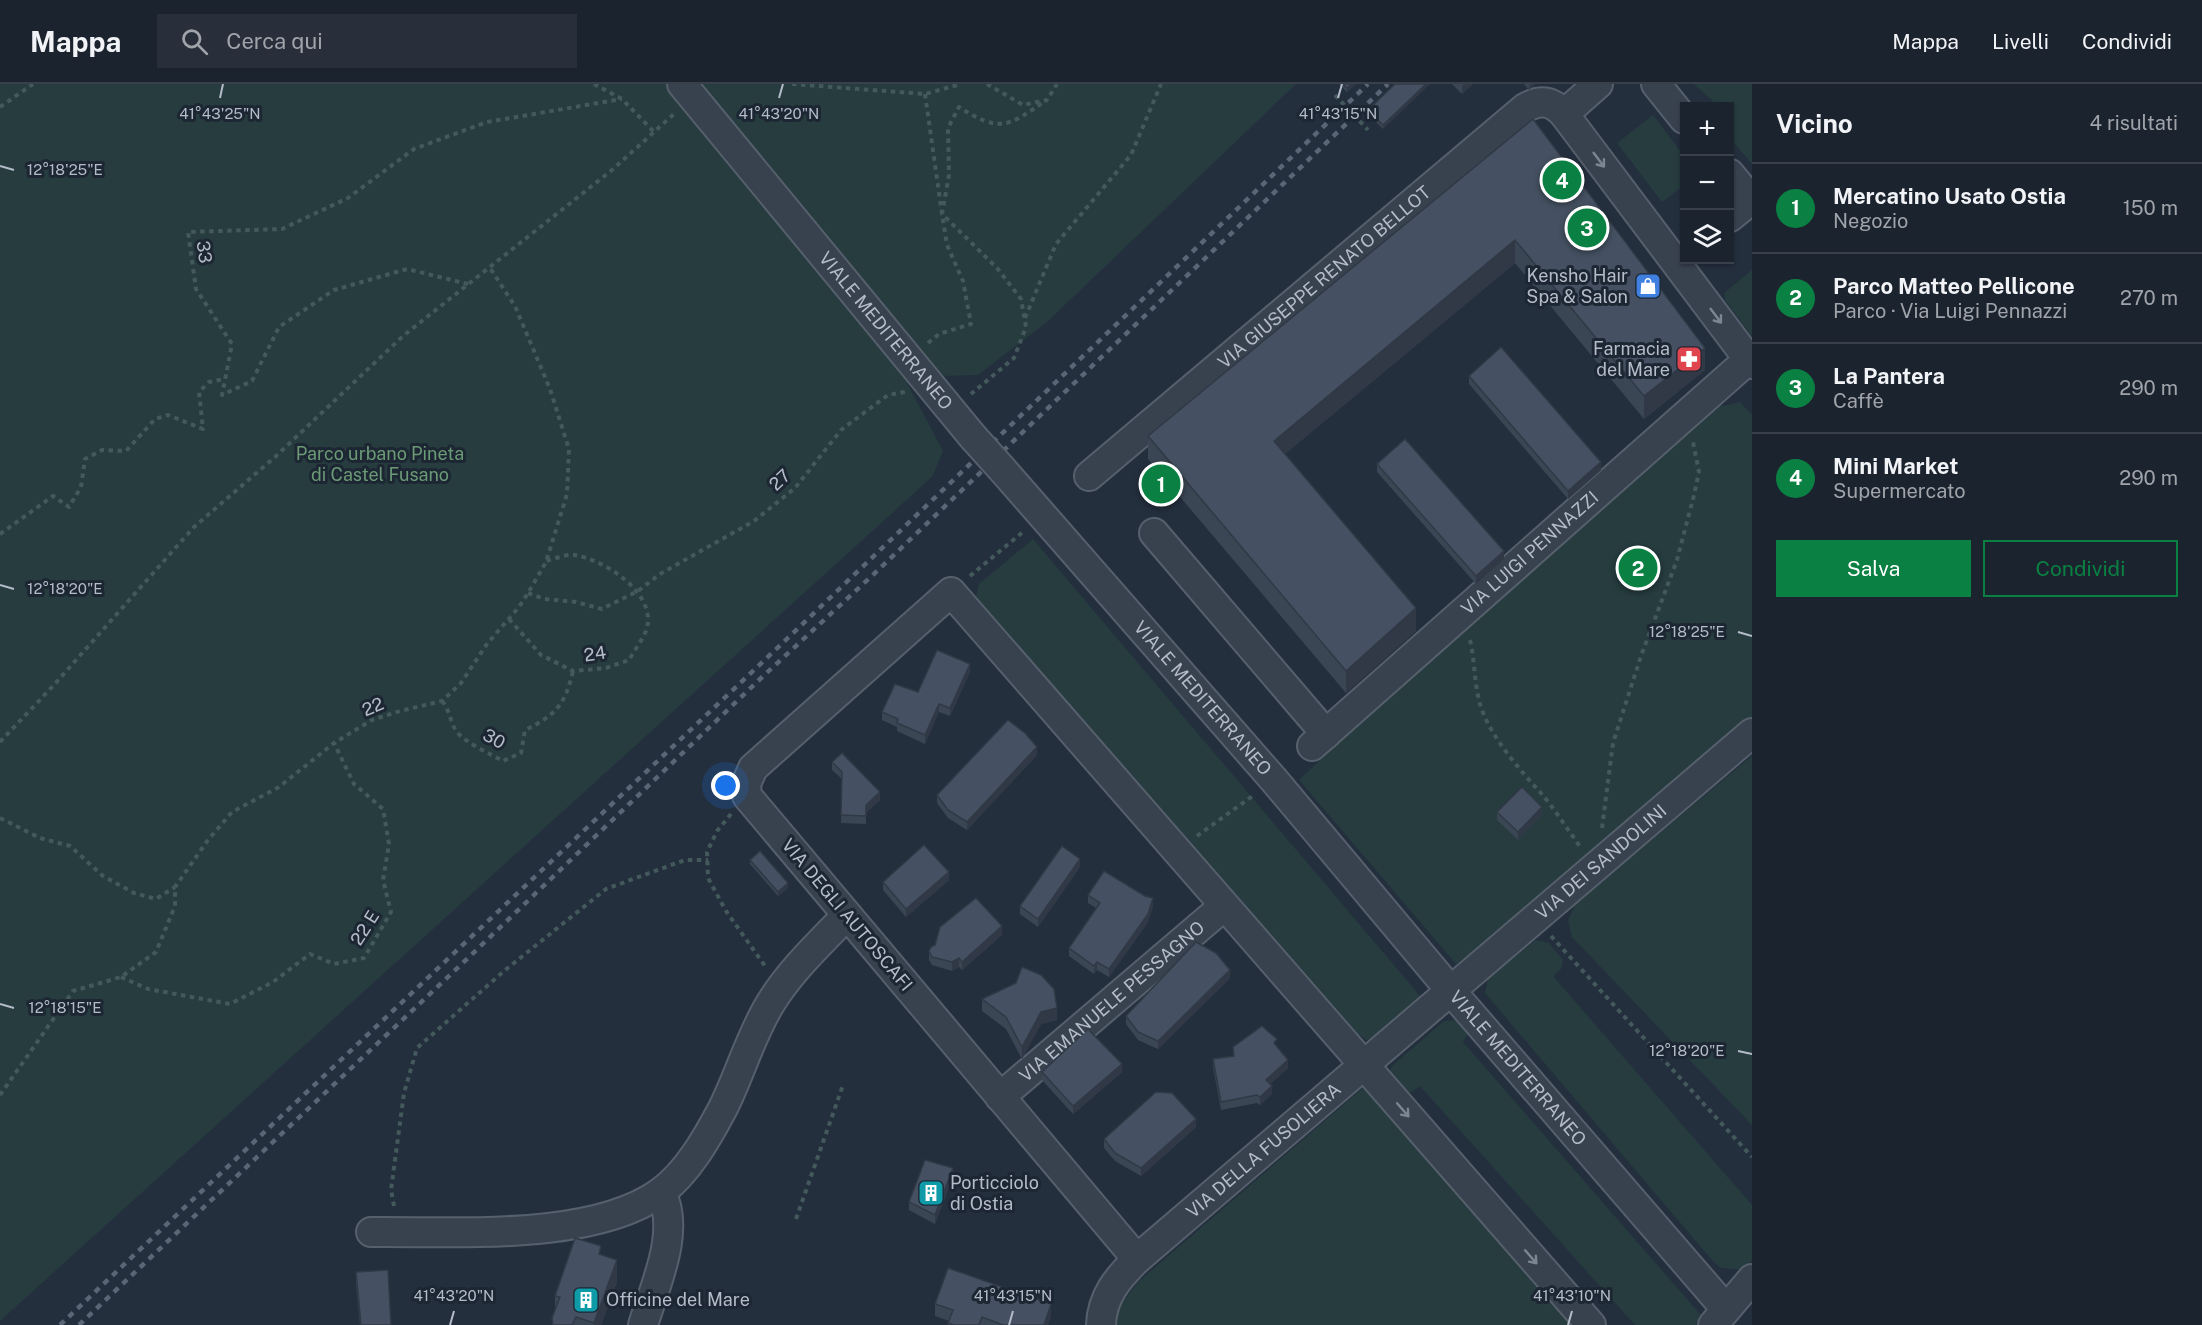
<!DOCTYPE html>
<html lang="it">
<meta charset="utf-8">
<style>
:root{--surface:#1b232e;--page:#282f3a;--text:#f1f3f6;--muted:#a0a4aa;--line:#39404a;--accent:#0b8043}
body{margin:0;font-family:"Public Sans",sans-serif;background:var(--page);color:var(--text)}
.controls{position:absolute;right:18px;top:18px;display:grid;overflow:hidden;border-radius:0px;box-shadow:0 2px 4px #0004}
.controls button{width:54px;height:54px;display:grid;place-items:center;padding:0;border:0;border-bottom:2px solid var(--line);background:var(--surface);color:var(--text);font:30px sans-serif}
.you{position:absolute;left:726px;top:702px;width:21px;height:21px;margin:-15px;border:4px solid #fff;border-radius:50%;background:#1a73e8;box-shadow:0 0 0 9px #1a73e833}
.badge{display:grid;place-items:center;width:39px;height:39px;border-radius:50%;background:var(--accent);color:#fff;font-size:20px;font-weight:700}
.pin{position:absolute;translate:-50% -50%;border:3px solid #fff;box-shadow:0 2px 6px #0006}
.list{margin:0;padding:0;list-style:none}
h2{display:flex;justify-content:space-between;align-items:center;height:78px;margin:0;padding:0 24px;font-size:26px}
h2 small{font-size:20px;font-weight:400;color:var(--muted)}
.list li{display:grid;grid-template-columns:39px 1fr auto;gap:18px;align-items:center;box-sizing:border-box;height:90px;padding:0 24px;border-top:2px solid var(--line)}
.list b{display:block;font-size:22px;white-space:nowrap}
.list p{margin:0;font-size:20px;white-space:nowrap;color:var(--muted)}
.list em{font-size:20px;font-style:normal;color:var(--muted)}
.actions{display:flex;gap:12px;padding:18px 24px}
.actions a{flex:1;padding:14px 0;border:2px solid var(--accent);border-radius:0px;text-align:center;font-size:21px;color:var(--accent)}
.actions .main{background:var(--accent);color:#fff}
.icon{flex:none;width:33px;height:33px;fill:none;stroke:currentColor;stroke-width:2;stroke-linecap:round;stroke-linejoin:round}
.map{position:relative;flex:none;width:1752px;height:1241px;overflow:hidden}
header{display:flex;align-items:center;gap:36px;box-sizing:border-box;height:84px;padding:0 30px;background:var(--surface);border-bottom:2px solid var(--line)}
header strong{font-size:28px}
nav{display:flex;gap:33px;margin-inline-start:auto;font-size:21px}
.search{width:420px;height:54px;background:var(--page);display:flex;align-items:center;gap:15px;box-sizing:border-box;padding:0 21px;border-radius:0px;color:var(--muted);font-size:22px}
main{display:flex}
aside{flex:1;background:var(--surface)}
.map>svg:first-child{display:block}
</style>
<header>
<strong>Mappa</strong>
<div class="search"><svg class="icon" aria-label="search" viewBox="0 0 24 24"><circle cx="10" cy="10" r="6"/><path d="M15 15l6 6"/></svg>Cerca qui</div>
<nav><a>Mappa</a><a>Livelli</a><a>Condividi</a></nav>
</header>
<main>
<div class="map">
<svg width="1752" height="1241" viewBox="0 0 1752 1241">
<rect width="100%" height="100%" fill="#242f3e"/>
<g fill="#263c3f">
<path d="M0 0H1296L1047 238 978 291 904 293 943 367 932 393 0 1237Z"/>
<path d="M1694 0H1752V80L1730 54V22H1718Z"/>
<path d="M1653 31 1684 72V101L1662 118 1617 59Z"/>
<path d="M1752 186V250L1751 251 1725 216V208Z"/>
<path d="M1740 318 1752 331V637L1597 783 1456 880 1299 696 1687 330Z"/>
<path d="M1033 455 1421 913 1372 955 1366 956 1358 950 976 513 979 500Z"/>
<path d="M1752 672V1041L1572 853 1568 836 1576 819Z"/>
<path d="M1536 856 1549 859 1563 876 1561 885 1553 892 1752 1121V1176L1744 1186 1721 1184 1711 1175 1485 909 1488 894Z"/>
<path d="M1457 936 1469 948 1463 958 1700 1230 1696 1241H1635L1420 1002 1410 1009 1403 1005 1389 988 1392 982 1444 937Z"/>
<path d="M1365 1002 1574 1241H1114L1120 1222 1138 1198Z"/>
</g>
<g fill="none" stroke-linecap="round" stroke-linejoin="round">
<g stroke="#565f6c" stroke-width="32">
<g id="minor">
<path id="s1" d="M682 0 973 353"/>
<path d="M1656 0 1684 35"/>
<path d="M1564 30 1598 0"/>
<path d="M1730 90 1752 117"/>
<path d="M1730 133 1751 116"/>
<path id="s2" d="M1001 384 1274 696 1451 907 1726 1225"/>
<path id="s3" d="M1089 392 1525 24C1540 15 1552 17 1564 30L1752 280"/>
<path d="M1154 449 1326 650"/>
<path id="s4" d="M1312 662 1748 276"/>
<path id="s5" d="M1000 1013 1224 822"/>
<path d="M371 1148C454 1147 592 1158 661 1108 688 1088 707 1054 723 1024 740 990 750 953 770 920 790 887 820 859 847 831"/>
<path d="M1137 1175 747 712 746 700 753 684 951 508 1591 1241"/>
<path d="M643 1241C655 1201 681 1148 661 1108"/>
<path id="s6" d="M1101 1241C1102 1212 1118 1194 1137 1175L1752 649"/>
<path d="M1713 1241 1752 1195"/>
</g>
</g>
<g stroke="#44595c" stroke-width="4" stroke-dasharray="4.5 4.5" stroke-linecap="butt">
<path d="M594 0 622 15 654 48"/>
<path d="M792 0 925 10 961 0"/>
<path d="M987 0 1023 21 1047 16 1057 0"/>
<path d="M925 10 942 130 997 184 1021 215 1026 243 1014 274 971 310"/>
<path d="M0 23 33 0"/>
<path d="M468 200 407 185 334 206 279 243 252 297 222 311 232 260 196 205 188 148 282 145 348 114 414 65 487 38 622 15"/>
<path d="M1025 234 1056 160 1131 71 1161 0"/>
<path d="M928 259 939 250 971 240 963 197 947 161 942 130 949 91 948 44 959 23C1001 50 1008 42 1047 16"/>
<path d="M0 450 53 412 69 423 81 403 85 375 102 366 126 367 155 335 168 331 203 345 199 308 209 298 225 295"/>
<path d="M970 492 1024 447"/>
<path d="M528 509 544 515 576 518 602 525 638 507 660 490 754 437 795 404 841 346 888 311 905 308"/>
<path d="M509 535 541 571 573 587 606 584 629 576C634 567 644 554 647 544 656 508 603 475 574 471 566 470 554 475 546 477"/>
<path d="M1470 556C1475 577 1474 599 1480 620 1489 651 1519 685 1540 708 1554 724 1568 746 1581 764"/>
<path d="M442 617C450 626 450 639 457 648 466 659 490 670 503 677L521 669 525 646C556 631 565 621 573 587"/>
<path d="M0 658 53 602 194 443 275 373 403 252 612 86 674 30"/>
<path d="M731 730 717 747 707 768 708 794 726 827 765 882"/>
<path d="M0 734 40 754 70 762 103 792 134 809 156 815 175 803"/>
<path d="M1602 744 1613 659 1641 572 1677 476 1694 411 1699 388 1693 358"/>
<path d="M1197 752 1254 711"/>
<path d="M1551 852 1752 1073"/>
<path d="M121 893 148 905 230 920 273 898 310 870 334 880 364 874 391 828 383 796 389 760 383 725 354 700 334 659"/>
<path d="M0 1011 73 907 121 893 156 868 175 822V803L208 756 232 728 279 703 334 659 372 636 400 627 442 617 461 599 487 560 519 523 528 509 546 478 567 410 569 365 550 305 515 222 490 184"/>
<path d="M394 1122 391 1106 404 1009 417 964 504 887 606 805 685 776H708"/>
<path d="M796 1135 843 1001"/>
</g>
<use href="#minor" stroke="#38414e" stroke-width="28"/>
<g stroke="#5a6575" stroke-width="4.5" stroke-dasharray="6 6" stroke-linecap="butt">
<path d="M60 1241 790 552 1368 0"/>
<path d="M79 1241 468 874 759 596 875 489 1388 0"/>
</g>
<g stroke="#565f6c" stroke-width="32" stroke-linecap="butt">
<path id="minor-bridge" d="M973 353 1001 384"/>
</g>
<path stroke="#44595c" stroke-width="4" stroke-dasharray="4.5 4.5" stroke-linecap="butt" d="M1335 11 1368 46"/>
<use href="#minor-bridge" stroke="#38414e" stroke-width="28"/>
</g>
<g fill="#3b4654">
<path d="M1339 0H1356L1347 8Z"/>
<path d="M1395 0 1383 45 1368 30V26Z"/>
<path d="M1452 0H1473L1462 10Z"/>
<path d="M1524 0H1535L1529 6Z"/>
<path d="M1533 35 1705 286 1644 335 1515 179 1285 370 1416 547 1346 609 1148 375V352Z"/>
<path d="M1469 292 1601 386 1568 415 1469 300Z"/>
<path d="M1377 380 1504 475 1476 500 1377 388Z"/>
<path d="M970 588 950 632 939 628 925 660 897 647V643L882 636V628L918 608Z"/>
<path d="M1037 671 967 746 948 734 937 719V711Z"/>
<path d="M832 678 880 716 866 729V740L841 739 842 695 832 686Z"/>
<path d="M1497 728 1542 731 1518 756 1497 736Z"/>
<path d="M750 776 788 804 778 812 750 780Z"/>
<path d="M1080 783 1038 843 1020 830V822Z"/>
<path d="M949 796 906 833 883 806V798Z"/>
<path d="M1088 811 1153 822 1148 838 1109 893 1097 886 1094 890 1069 872V864L1096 824 1088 819Z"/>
<path d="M1002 851 962 886 959 883 952 887 932 881 929 876V867Z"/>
<path d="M1230 894 1158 965 1138 956 1126 940V932Z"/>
<path d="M982 915 1057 936 1041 940 1022 975 1006 945 982 927Z"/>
<path d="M1233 963H1277L1288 984 1270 1000 1272 1010 1260 1021 1257 1019 1221 1026 1213 983V975L1233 972Z"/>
<path d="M1042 988H1122L1073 1030 1042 996Z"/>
<path d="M1196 1043 1141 1092 1115 1077 1104 1064V1055Z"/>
<path d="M953 1092 935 1140 909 1126V1118Z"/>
<path d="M601 1170 617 1198 601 1241H552V1234L555 1226V1212Z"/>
<path d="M356 1188 391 1241H360L356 1200Z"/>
<path d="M935 1220 1051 1232 1048 1241H948L949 1237 935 1232Z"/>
</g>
<g fill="#303945">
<path d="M1352 0H1356L1347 8V4Z"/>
<path d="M1426 0H1430L1383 45V41Z"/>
<path d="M1464 0H1473L1462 10V2Z"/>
<path d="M1531 0H1535L1529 6V2Z"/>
<path d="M1515 156V179L1274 379V357Z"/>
<path d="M1705 264V286L1644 335V312Z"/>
<path d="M1601 378V386L1568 415V407Z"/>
<path d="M1504 467V475L1476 500V492Z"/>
<path d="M1416 524V547L1346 609V587Z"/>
<path d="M970 580V588L950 632V624Z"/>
<path d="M939 620V628L925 660V651Z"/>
<path d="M1037 663V671L967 746V738Z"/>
<path d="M880 708V716L866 729V740V721Z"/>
<path d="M1542 723V731L1518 756V748Z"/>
<path d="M1080 775V783L1038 843V835Z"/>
<path d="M949 788V796L906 833V825Z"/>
<path d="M788 799V804L778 812V808Z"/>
<path d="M1153 814V822L1148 838 1109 893V885Z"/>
<path d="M1002 842V851L962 886V878Z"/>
<path d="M959 874V883L952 887V878Z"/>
<path d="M1097 878V886L1094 890V882Z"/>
<path d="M1230 886V894L1158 965V957Z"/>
<path d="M1057 924V936L1041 940 1022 975V963L1041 928Z"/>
<path d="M1288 976V984L1266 1004V996Z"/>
<path d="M1122 980V988L1073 1030V1022Z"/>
<path d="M1272 1002V1010L1260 1021V1013Z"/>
<path d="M1196 1035V1043L1141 1092V1084Z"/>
<path d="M953 1084V1092L935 1140V1131Z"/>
<path d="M617 1176V1198L601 1241H594V1239Z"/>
<path d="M1051 1220V1232L1048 1241H1044Z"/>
</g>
<g fill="#455162" stroke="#303945" stroke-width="1.5">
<path d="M1343 0H1352L1347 4Z"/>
<path d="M1395 0H1426L1383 41 1368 26Z"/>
<path d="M1533 35 1705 264 1644 312 1515 156 1274 357 1416 524 1346 587 1148 352Z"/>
<path d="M1501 263 1601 378 1568 407 1469 292Z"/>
<path d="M1405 355 1504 467 1476 492 1377 380Z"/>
<path d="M937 566 970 580 950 624 939 620 925 651 897 639 898 635 882 628 895 600 918 608Z"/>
<path d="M1008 636 1025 649 1037 663 967 738 948 726 937 711Z"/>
<path d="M842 669 880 708 866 721V732L841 731 842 688 832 678Z"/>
<path d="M1522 703 1542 723 1518 748 1497 728Z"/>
<path d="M924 761 949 788 906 825 883 798Z"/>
<path d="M1062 762 1080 775 1038 835 1020 822Z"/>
<path d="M760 767 788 799 778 808 750 776Z"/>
<path d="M1104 787 1145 812 1153 814 1148 830 1109 885 1097 878 1094 882 1069 864 1100 819 1088 811Z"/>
<path d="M976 814 1002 842 962 878 959 874 952 878 932 873 929 867 931 863 935 861 940 843Z"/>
<path d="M1196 858 1216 869 1230 886 1158 957 1138 948 1126 932Z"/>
<path d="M1022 883 1041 891 1054 905 1057 924 1041 928 1022 963 1006 933 982 915 1016 899Z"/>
<path d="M1262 942 1277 955 1274 959 1288 976 1266 996 1272 1002 1260 1013 1257 1011 1221 1018 1213 975 1234 972 1233 963Z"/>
<path d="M1088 945 1122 980 1073 1022 1042 988Z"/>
<path d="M1156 1008 1172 1009 1196 1035 1141 1084 1115 1069 1104 1055Z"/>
<path d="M925 1076 953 1084 935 1131 909 1118Z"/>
<path d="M575 1154 601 1162 599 1170 617 1176 594 1239 576 1233 572 1241H553L552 1234 560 1213 555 1212Z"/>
<path d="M948 1184 1051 1220 1044 1241H1003L982 1233 979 1241H954L948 1239 953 1226 935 1220Z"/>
<path d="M388 1186 391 1241H361L356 1188Z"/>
</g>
<defs><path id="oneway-shaft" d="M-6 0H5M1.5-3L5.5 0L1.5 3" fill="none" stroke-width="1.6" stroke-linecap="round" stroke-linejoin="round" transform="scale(1.5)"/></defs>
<g stroke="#7c8592">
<use href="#oneway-shaft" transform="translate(1599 76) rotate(53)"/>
<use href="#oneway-shaft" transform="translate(1716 232) rotate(53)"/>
<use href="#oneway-shaft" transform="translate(1403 1026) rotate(49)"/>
<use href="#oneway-shaft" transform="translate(1531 1173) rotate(49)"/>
</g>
<path fill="none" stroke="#b4bcc9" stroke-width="2" d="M220 14 223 0M779 14 783 0M1338 14 1342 0M0 82 14 86M0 501 14 505M1738 548 1752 552M0 920 14 924M1738 967 1752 970M450 1241 454 1227M1009 1241 1013 1227M1568 1241 1572 1227"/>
<defs>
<g id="shop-square" transform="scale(1.35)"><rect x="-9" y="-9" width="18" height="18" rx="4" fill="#3f7fe0" stroke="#1d2633"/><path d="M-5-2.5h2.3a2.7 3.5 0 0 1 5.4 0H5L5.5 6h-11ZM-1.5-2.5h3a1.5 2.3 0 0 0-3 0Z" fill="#fff"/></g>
<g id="pharmacy-square" transform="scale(1.35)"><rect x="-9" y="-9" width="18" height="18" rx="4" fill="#e0444e" stroke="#1d2633"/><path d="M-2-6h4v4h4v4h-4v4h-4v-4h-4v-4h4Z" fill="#fff"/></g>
<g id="building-square" transform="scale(1.35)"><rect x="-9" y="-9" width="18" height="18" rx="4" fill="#0f9aa8" stroke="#1d2633"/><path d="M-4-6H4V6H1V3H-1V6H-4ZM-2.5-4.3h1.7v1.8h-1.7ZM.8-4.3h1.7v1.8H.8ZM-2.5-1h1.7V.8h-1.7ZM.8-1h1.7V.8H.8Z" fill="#fff"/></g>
</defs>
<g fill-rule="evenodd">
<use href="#shop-square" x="1648" y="202"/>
<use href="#pharmacy-square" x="1689" y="275"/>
<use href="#building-square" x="931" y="1109"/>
<use href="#building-square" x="586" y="1216"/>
</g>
<g text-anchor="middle" stroke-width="6" stroke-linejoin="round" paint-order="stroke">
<g font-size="18" fill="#b4bcc9" stroke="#1d2633">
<text transform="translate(204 168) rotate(82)" y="6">33</text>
<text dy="6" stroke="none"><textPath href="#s3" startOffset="308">VIA GIUSEPPE RENATO BELLOT</textPath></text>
<text dy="6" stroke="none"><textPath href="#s1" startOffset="320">VIALE MEDITERRANEO</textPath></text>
<text transform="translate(780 396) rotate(-43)" y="6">27</text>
<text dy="6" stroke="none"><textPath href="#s4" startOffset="291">VIA LUIGI PENNAZZI</textPath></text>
<text transform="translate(595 570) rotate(-9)" y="6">24</text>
<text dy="6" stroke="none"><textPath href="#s2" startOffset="306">VIALE MEDITERRANEO</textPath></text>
<text transform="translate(373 623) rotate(-23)" y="6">22</text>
<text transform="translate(494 655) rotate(29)" y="6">30</text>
<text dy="6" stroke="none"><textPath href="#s6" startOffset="688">VIA DEI SANDOLINI</textPath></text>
<text transform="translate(847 831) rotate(50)" y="6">VIA DEGLI AUTOSCAFI</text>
<text transform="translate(365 844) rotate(-58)" y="6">22 E</text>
<text dy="6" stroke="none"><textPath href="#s5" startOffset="147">VIA EMANUELE PESSAGNO</textPath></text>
<text dy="6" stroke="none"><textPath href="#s2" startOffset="792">VIALE MEDITERRANEO</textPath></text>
<text dy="6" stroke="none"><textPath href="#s6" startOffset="244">VIA DELLA FUSOLIERA</textPath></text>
</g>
<g font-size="18" fill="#b4bcc9" stroke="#1d2633" text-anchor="end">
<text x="1628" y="198">Kensho Hair<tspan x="1628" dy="21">Spa &amp; Salon</tspan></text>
<text x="1670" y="271">Farmacia<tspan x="1670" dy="21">del Mare</tspan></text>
<text x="950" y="1105" text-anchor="start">Porticciolo<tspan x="950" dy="21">di Ostia</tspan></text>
<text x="606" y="1222" text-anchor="start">Officine del Mare</text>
</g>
<g font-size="18" fill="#6b9a76" stroke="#1d2633">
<text x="380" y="376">Parco urbano Pineta<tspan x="380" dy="21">di Castel Fusano</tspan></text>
</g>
</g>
<g font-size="15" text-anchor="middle" fill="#b4bcc9" stroke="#1d2633" stroke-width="6" stroke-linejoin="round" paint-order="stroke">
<text x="220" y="35">41°43'25"N</text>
<text x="779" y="35">41°43'20"N</text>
<text x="1338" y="35">41°43'15"N</text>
<text x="65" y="91">12°18'25"E</text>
<text x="65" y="510">12°18'20"E</text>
<text x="1687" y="553">12°18'25"E</text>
<text x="65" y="929">12°18'15"E</text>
<text x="1687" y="972">12°18'20"E</text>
<text x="454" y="1217">41°43'20"N</text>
<text x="1013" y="1217">41°43'15"N</text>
<text x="1572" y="1217">41°43'10"N</text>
</g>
</svg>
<div class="controls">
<button>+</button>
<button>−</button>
<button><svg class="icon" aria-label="layers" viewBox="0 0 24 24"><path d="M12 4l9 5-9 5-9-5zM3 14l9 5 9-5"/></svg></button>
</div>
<div class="you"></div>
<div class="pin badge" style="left:1161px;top:400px">1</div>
<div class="pin badge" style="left:1638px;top:484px">2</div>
<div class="pin badge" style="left:1587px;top:144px">3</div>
<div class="pin badge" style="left:1562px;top:96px">4</div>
</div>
<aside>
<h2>Vicino<small>4 risultati</small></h2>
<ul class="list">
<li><span class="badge">1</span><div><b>Mercatino Usato Ostia</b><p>Negozio</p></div><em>150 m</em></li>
<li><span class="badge">2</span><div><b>Parco Matteo Pellicone</b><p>Parco · Via Luigi Pennazzi</p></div><em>270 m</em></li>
<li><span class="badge">3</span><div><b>La Pantera</b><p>Caffè</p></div><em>290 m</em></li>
<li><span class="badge">4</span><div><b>Mini Market</b><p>Supermercato</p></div><em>290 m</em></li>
</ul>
<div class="actions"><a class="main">Salva</a><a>Condividi</a></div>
</aside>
</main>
